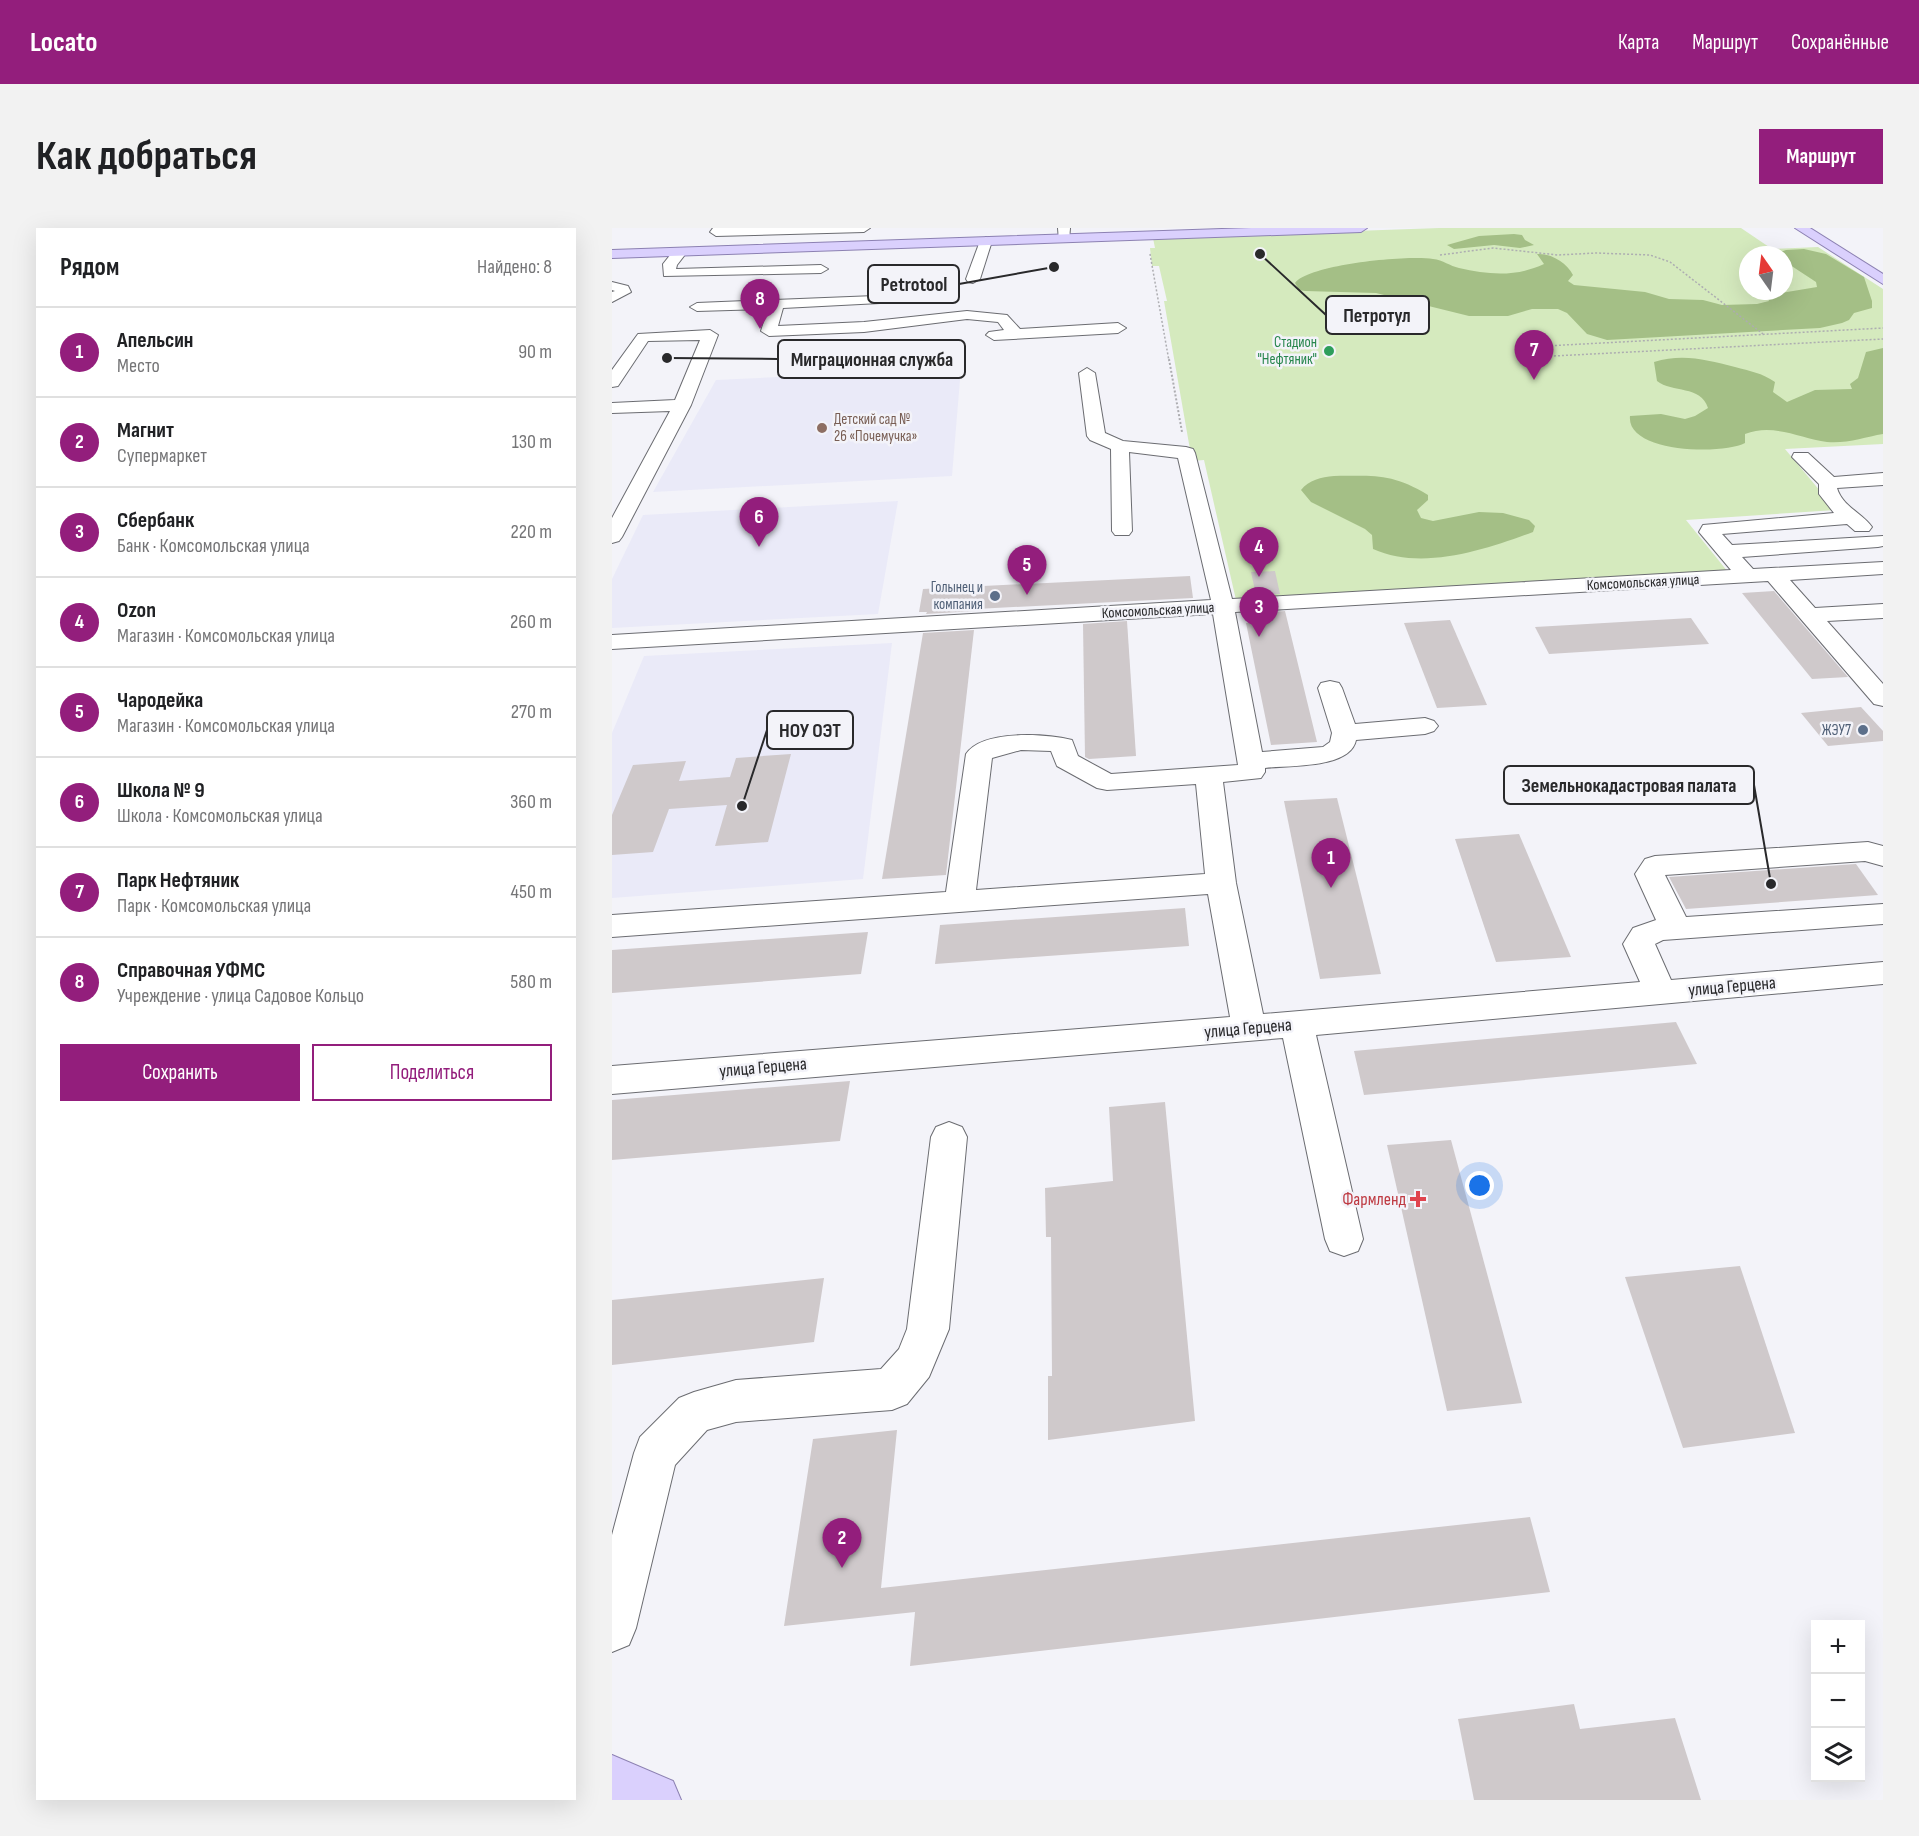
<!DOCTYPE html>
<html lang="ru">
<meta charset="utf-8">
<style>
:root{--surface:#fff;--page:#f2f2f2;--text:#202124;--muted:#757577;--line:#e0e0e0;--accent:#931e7c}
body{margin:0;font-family:"Sofia Sans Condensed",sans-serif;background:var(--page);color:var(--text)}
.controls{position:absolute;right:18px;bottom:18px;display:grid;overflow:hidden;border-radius:0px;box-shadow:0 6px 24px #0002}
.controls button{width:54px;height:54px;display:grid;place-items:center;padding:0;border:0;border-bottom:2px solid var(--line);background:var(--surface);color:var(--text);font:30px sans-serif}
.compass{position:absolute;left:1127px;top:18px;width:54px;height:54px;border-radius:50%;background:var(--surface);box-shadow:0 6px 24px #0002;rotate:346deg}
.you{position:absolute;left:868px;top:958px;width:21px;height:21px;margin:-15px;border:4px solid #fff;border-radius:50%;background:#1a73e8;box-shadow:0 0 0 9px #1a73e833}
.badge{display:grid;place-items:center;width:39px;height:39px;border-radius:50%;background:var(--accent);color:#fff;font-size:20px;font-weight:700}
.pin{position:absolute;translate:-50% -50px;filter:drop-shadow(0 2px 3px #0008)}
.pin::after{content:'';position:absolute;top:32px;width:21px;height:18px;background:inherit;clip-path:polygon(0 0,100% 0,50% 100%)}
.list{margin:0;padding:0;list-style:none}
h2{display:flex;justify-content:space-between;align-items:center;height:78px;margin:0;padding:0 24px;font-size:26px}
h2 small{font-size:20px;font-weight:400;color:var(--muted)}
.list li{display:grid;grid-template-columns:39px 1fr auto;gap:18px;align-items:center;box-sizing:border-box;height:90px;padding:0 24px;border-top:2px solid var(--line)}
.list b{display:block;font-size:22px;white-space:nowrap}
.list p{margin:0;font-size:20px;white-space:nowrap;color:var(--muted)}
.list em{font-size:20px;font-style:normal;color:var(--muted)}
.actions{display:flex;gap:12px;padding:18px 24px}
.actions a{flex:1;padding:14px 0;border:2px solid var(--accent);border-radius:0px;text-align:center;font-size:21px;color:var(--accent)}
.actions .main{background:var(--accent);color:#fff}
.icon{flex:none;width:33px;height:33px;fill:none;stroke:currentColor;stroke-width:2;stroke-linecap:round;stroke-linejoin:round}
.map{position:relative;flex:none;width:1271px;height:1572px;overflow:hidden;border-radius:0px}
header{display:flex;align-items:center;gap:36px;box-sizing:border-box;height:84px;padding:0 30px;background:var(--accent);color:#fff}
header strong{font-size:28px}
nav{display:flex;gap:33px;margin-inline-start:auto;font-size:21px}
.intro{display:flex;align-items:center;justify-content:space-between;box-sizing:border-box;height:144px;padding:0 36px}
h1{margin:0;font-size:42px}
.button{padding:15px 27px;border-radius:0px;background:var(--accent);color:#fff;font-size:21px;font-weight:700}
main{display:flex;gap:36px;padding:0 36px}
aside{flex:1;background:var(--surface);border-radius:0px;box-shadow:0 6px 24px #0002}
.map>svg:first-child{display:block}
</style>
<header>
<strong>Locato</strong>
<nav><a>Карта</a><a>Маршрут</a><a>Сохранённые</a></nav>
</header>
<div class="intro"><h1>Как добраться</h1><a class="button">Маршрут</a></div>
<main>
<aside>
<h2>Рядом<small>Найдено: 8</small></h2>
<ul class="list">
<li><span class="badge">1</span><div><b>Апельсин</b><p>Место</p></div><em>90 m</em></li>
<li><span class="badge">2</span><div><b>Магнит</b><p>Супермаркет</p></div><em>130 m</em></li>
<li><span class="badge">3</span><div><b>Сбербанк</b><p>Банк · Комсомольская улица</p></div><em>220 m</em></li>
<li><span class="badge">4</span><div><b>Ozon</b><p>Магазин · Комсомольская улица</p></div><em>260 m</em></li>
<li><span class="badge">5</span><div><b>Чародейка</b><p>Магазин · Комсомольская улица</p></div><em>270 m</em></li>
<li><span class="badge">6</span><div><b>Школа № 9</b><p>Школа · Комсомольская улица</p></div><em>360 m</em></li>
<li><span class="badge">7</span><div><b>Парк Нефтяник</b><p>Парк · Комсомольская улица</p></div><em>450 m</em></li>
<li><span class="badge">8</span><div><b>Справочная УФМС</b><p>Учреждение · улица Садовое Кольцо</p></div><em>580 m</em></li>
</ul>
<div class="actions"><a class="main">Сохранить</a><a>Поделиться</a></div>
</aside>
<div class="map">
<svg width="1271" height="1572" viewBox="0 0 1271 1572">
<rect width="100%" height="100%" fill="#f3f3f9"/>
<g fill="#eaeaf8">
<path d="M349 140 340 248 41 264 104 152Z"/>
<path d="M286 273 266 386 0 400V351L31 287Z"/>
<path d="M280 415 251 651 0 670V505L32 428Z"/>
</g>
<path fill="#d5eabe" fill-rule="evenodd" d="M827 0H1129L1160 21 1206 19 1271 61V216L1173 221 1224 282 1074 292 1116 344 624 372 592 232 580 233 552 73H555L547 38H540L538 20H543L541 10ZM1136 27H1172V63H1136Z"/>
<g fill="#a4bf86">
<path d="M902 6 910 7 913 12 922 17 908 20 882 17 842 21 835 17 867 8Z"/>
<path d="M1192 21 1214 26 1252 49 1260 73V80L1242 85 1237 92 1230 95 1208 100 995 112 975 106 955 85 946 81H920L896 88H857L764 65 693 63 687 62 683 55C698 36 796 27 821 31 831 32 838 38 847 40 877 47 904 49 932 36L925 26C939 25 955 35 961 47L956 53 962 57 1033 64 1057 71 1091 72 1110 77 1145 76 1157 73 1155 68 1157 67 1205 59 1204 54 1172 33V27L1162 26 1174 22Z"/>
<path d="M1271 120V206C1253 209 1234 216 1215 214 1188 210 1161 195 1133 206V215C1111 227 1014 225 1018 188L1049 186 1073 191 1083 188 1096 180C1089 157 1060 165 1045 153L1042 134C1071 125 1095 132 1123 139 1138 143 1150 145 1163 154L1161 164 1175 174 1203 162 1240 161 1238 156 1246 150 1254 124Z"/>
<path d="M722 248C763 248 779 245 816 267V272L805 282 809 290 821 293 867 284 891 285 917 292 923 298 921 304C873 322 810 343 761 321L760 307 753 301 699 274 689 262C697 252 709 249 722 248Z"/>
</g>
<g fill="#cfc9cb">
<path d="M663 343 668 366 644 367 639 344Z"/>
<path d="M578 348 581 370 364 381V383L314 386 315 384H307L311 361Z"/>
<path d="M1162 363 1236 449 1200 451 1130 365Z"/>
<path d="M673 383 705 514 659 517 634 395 649 394 647 385Z"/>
<path d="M1079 390 1097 416 937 426 923 399Z"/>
<path d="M838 392 875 477 825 480 792 395Z"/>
<path d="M515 393 524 528 477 531 473 529 471 396Z"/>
<path d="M362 402 334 647 270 651 311 405Z"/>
<path d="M1249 479 1271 503V513L1216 518 1189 485Z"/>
<path d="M179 526 156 614 103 618 115 577 57 581 41 624 0 627V587L21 537 74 533 67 553 118 549 124 530Z"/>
<path d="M725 570 769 746 708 751 672 573Z"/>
<path d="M907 606 959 729 884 734 843 611Z"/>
<path d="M1244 636 1266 667 1074 681 1057 649Z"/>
<path d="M573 680 577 718 323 736 328 697Z"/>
<path d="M256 704 249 746 0 765V722Z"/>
<path d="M1064 794 1085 836 752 867 742 823Z"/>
<path d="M238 853 228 913 0 932V872Z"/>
<path d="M553 874 583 1193 436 1212V1148H440L439 1009H434L433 960 501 953 497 879Z"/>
<path d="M839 912 910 1175 835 1183 775 917Z"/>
<path d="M1128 1038 1183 1205 1071 1220 1013 1049Z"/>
<path d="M212 1050 202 1114 0 1137V1072Z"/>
<path d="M285 1202 269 1360 918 1289 938 1364 298 1438 303 1384 172 1398 201 1211Z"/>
<path d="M962 1476 968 1501 1063 1490 1089 1572H862L846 1491Z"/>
</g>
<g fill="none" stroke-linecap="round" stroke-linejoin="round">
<g stroke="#6b6c71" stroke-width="2">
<g id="minor">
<path d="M101 0H258L252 4 104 8 98 4Z"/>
<path d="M446 0H458L457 13H447Z"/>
<path d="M374 9 380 13 368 51 361 55 356 54 354 51 368 13Z"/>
<path d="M68 20 75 24 65 37 64 41 209 37 216 41 209 45 52 48 51 36 63 21Z"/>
<path d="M0 54 16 58 19 64 0 74V64L3 63 0 62Z"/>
<path d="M263 68 268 69 270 72 268 75 171 80 166 98 252 94 355 83 395 87 408 101 506 95 514 100 506 105 382 112 374 107 377 104 392 102 386 94 355 91 252 104 157 108 149 103 156 81 85 83 78 79 85 75Z"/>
<path d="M98 102 106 107 79 177 10 309 7 313 0 315V290L58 183 0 185V175L63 172 88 112 36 113 6 158 0 159V142L26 106Z"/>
<path d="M475 140 483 145 493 205 511 213 574 219 581 221 583 225 620 371 1119 342 1087 304 1091 297 1222 285 1207 266V256L1180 229 1182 225H1196L1222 249 1271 245V257L1225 260C1230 278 1250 285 1260 299L1257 303H1243L1235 296 1110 306 1120 317 1271 308V318L1266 319 1130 329 1141 341 1271 334V346L1178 352 1203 380 1271 376V390L1215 393 1271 456V478L1262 476 1156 353 623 384 650 524 711 519 718 514 720 505 706 460 709 455 718 453 727 455 730 460 743 496 813 490 822 493 826 498 822 503 813 506 744 512C738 541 677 537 653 540V544L649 550 611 554 624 655 651 786 1028 754 1011 716 1021 700 1044 692 1023 646 1033 631 1043 628 1256 614 1271 618V638L1253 633 1053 647 1074 689 1271 676V696L1051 712 1043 716 1059 752 1271 734V756L704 807 751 1011 746 1023 732 1028 718 1023 713 1011 671 810 0 866V838L618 789 596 666 0 709V687L334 664 354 526C371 501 435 506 460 512L466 528 499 546 626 537 601 386 0 421V407L599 372 566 230 517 224 520 303 517 307H503L500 303 499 221 478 212 475 208 467 145ZM409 522 439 523 445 538 485 560 495 562 584 556 593 646 364 662 380 530Z"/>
<path d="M337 894 350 899 355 909 337 1101 317 1149 295 1176 280 1182 124 1194 95 1202 63 1237 24 1400 17 1417 0 1424V1307L22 1225 28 1209 67 1170 82 1164 124 1152 269 1141 287 1121 295 1101 319 909 324 899Z"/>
</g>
</g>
<g stroke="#8c81b2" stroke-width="2">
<g id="major">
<path d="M639 0H755L749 4 0 30V22Z"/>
<path d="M1183 0H1198L1271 46V56Z"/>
<path d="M0 1527 61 1553 69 1572H0Z"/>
</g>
</g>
<g stroke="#adadb1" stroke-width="1.5" stroke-dasharray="2 2" stroke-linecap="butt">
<path d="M538 26 557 133"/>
<path d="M828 27 881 20 946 27 984 25 1038 27 1058 34 1151 106"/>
<path d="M915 119 1271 100"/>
<path d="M922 129 1271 111"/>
</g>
<path stroke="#adadb1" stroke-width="2" stroke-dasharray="2 2" stroke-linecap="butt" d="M557 131 570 204"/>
<use href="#minor" fill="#fff" fill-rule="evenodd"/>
<use href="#major" fill="#dad0fd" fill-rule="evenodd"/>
</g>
<circle fill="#2e9e5b" stroke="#f3f3f9" stroke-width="2" cx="717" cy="123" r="6"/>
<circle fill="#8d6e63" stroke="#f3f3f9" stroke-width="2" cx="210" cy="200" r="6"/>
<g fill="#5c6f8a" stroke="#f3f3f9" stroke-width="2">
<circle cx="383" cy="368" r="6"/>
<circle cx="1251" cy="502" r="6"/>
</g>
<path fill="#e0444e" stroke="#f3f3f9" stroke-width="2" d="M803 962h6v6h6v6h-6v6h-6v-6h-6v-6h6z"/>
<g text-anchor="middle" stroke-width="5" stroke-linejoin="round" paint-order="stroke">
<g font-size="15" fill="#27864d" stroke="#f3f3f9" text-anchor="end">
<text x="705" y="119">Стадион<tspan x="705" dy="17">"Нефтяник"</tspan></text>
</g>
<g font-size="15" fill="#785e54" stroke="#f3f3f9" text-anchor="start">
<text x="222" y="196">Детский сад №<tspan x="222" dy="17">26 «Почемучка»</tspan></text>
</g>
<g font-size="15" fill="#29292b" stroke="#f3f3f9">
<text transform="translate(1031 354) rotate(-3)" y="5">Комсомольская улица</text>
<text transform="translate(546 382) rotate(-3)" y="5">Комсомольская улица</text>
</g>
<g font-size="15" fill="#4e5e75" stroke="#f3f3f9" text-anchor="end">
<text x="371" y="364">Голынец и<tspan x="371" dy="17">компания</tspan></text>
<text x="1239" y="507">ЖЭУ7</text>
</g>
<g font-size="18" fill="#29292b" stroke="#f3f3f9">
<text transform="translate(1120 758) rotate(-5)" y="6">улица Герцена</text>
<text transform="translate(636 800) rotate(-5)" y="6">улица Герцена</text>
<text transform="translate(151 839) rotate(-5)" y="6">улица Герцена</text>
</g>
<g font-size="18" fill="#be3a42" stroke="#f3f3f9" text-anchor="end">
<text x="794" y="977">Фармленд</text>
</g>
</g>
<path fill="none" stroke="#29292b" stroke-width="2" d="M442 39L347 56M648 26L714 87M55 130L166 131M130 578L155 502M1159 656L1142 557"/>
<g fill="#29292b" stroke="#f3f3f9" stroke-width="2">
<circle cx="442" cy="39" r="6"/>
<circle cx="648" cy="26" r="6"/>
<circle cx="55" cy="130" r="6"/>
<circle cx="130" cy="578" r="6"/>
<circle cx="1159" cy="656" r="6"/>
</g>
<g fill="#f3f3f9" stroke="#29292b" stroke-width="2">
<rect x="256" y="37" width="91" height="38" rx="6"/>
<rect x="714" y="68" width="103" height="38" rx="6"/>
<rect x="166" y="112" width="187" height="38" rx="6"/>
<rect x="155" y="483" width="86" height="38" rx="6"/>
<rect x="892" y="538" width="250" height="38" rx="6"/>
</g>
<g font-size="20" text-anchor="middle" font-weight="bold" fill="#29292b">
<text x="302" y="63">Petrotool</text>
<text x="765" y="94">Петротул</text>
<text x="260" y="138">Миграционная служба</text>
<text x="198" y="509">НОУ ОЭТ</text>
<text x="1017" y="564">Земельнокадастровая палата</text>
</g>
</svg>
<div class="controls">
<button>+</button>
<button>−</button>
<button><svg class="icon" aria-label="layers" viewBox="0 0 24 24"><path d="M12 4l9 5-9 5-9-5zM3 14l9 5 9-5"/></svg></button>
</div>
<svg class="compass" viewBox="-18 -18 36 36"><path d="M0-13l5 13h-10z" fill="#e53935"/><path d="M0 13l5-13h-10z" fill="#757577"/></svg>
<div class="you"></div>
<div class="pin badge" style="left:719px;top:660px">1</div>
<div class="pin badge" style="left:230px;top:1340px">2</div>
<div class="pin badge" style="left:647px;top:409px">3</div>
<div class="pin badge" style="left:647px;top:349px">4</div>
<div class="pin badge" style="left:415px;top:367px">5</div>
<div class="pin badge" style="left:147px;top:319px">6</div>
<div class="pin badge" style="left:922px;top:152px">7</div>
<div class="pin badge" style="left:148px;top:101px">8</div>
</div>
</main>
